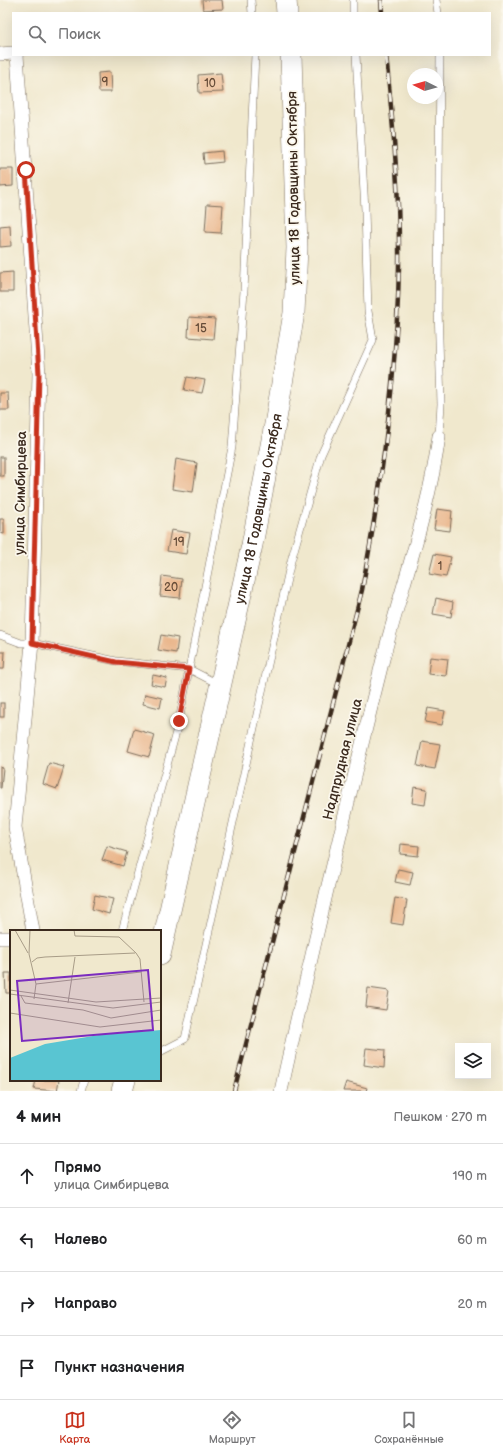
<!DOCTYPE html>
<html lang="ru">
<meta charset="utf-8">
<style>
:root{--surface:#fff;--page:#f6f6f6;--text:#202124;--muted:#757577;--line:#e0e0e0;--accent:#c8321e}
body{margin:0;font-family:"Balsamiq Sans",sans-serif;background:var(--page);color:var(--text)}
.controls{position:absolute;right:12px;bottom:12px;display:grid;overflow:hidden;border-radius:0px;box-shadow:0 4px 16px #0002}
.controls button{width:36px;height:36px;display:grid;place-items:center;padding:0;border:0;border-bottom:1px solid var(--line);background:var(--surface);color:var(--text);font:20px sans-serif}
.compass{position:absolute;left:407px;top:68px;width:36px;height:36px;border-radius:50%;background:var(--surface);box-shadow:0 4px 16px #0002;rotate:275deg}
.stop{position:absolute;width:12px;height:12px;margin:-9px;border:3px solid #c8321e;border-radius:50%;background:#fff}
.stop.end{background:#c8321e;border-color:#fff;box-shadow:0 1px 4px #0008}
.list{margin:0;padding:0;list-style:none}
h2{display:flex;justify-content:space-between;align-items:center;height:52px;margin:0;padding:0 16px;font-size:17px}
h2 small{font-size:13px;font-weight:400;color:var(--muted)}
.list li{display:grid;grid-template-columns:26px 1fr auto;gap:12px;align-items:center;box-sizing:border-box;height:64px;padding:0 16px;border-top:1px solid var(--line)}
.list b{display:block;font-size:15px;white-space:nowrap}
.list p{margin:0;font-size:13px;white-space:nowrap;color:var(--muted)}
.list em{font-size:13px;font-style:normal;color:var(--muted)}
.icon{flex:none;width:22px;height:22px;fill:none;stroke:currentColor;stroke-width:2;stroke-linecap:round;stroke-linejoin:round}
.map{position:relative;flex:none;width:503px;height:1091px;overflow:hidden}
.search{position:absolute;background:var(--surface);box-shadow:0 4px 16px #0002;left:12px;right:12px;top:12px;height:44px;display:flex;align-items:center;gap:10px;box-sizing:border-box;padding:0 14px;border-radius:0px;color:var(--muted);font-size:15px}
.sheet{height:308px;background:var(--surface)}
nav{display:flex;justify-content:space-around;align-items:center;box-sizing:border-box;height:56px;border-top:1px solid var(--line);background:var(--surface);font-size:11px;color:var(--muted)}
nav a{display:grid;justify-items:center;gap:2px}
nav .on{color:var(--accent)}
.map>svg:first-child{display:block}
</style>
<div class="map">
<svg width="503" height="1091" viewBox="0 0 503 1091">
<rect width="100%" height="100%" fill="#fbf7ec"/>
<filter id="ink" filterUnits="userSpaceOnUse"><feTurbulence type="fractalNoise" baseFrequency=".025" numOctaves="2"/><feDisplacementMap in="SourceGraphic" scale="8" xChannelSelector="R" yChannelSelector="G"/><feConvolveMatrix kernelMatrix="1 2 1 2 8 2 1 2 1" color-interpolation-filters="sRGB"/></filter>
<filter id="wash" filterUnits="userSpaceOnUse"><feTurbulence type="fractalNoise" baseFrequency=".012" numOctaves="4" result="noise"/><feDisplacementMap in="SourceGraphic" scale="16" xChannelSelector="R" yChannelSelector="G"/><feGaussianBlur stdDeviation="0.9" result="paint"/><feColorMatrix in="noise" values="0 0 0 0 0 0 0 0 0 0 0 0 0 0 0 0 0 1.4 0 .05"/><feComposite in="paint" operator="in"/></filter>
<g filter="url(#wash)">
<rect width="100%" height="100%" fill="#f0e8cd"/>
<g id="blocks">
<g fill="#e9b387">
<path d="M202 0H222L223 9 203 10Z"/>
<path d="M110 72 111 92H99L98 73Z"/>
<path d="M221 73 223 92 199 93 198 75Z"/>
<path d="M222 151 223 162 204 164 203 153Z"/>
<path d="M0 169H13V186L0 187Z"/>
<path d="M207 204 223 205 221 233 205 232Z"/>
<path d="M10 225 11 246 0 247V226Z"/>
<path d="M13 272V292H0V273Z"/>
<path d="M189 317 215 319 213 339 188 337Z"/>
<path d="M187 377 205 380 202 393 184 390Z"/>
<path d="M0 393H8L9 410H0Z"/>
<rect x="0" y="457" width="4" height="19"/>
<path d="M176 459 197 463 193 492 172 489Z"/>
<path d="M437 509 452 511 450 531 434 529Z"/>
<path d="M0 519H4V534L0 533Z"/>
<path d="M171 530 190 533 186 554 167 551Z"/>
<path d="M434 554 451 557 446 577 429 574Z"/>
<path d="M162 576 182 579 180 598 160 596Z"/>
<path d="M436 598 453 602 451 617 433 614Z"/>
<path d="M161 635 178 638 176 653 158 650Z"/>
<path d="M0 652H5L4 669H0Z"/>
<path d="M430 657 448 659 446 676 428 674Z"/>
<path d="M153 675 167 678 165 687 151 684Z"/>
<path d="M145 694 162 698 160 708 143 704Z"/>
<rect x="0" y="703" width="4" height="14"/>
<path d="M428 708 445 711 442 725 425 722Z"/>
<path d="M134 729 155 735 149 757 128 751Z"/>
<path d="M422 741 440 744 435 769 417 766Z"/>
<path d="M49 763 64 767 57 789 43 784Z"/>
<path d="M0 767 3 768 1 788H0Z"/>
<path d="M414 787 427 789 425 805 412 803Z"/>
<path d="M401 844 419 846 418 856 400 854Z"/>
<path d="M107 846 127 852 123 866 102 860Z"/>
<path d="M398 869 413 872 410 885 395 882Z"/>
<path d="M95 895 113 899 109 914 92 909Z"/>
<path d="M395 898 407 900 403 925 391 923Z"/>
<path d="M5 973H11V993H6Z"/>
<path d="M368 988 389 991 386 1010 366 1007Z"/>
<path d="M366 1048 385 1050 384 1068 364 1065Z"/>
<path d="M36 1080H59L57 1091 34 1089Z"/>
<path d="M346 1082 367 1088 366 1091H343Z"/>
</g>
</g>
</g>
<g filter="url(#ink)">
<use href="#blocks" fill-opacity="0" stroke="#7a6c5b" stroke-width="1"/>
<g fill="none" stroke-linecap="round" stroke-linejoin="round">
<g stroke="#7a6c5b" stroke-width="8">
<g id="lane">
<path d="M251 0 252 13"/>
<path d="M353 0V13"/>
<path d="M436 0 438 13"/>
<path d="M439 436 441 404 438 308 440 55"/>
<path d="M0 635 21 643H32L116 661 189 669 218 684"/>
<path d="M122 931 179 721 232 447 244 291 255 55"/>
<path d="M160 1052 185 1039 291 561 321 455 373 340 368 311 365 210 356 55"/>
<path d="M81 1091 84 1080"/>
</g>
</g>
<g stroke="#7a6c5b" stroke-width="14">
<g id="street">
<path d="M0 54 13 53"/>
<path d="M17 55 39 374 32 643 15 827 33 931"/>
<path d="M0 938H11"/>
<path d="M281 1091C313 947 347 803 383 659 402 585 429 512 439 436"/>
</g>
</g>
<g stroke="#7a6c5b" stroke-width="22">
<g id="primary">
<path d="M286 0 287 13"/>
<path id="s1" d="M160 955 252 545 276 419 294 313 297 248 291 55"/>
<path d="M122 1091 125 1080"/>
</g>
</g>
<use href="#lane" stroke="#fff" stroke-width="7"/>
<use href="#street" stroke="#fff" stroke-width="13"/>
<use href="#primary" stroke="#fff" stroke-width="21"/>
<g stroke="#3b2a1e" stroke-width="4.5">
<g id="rail">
<path d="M381 0 382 13"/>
<path d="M234 1091 362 590C382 483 397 375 399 266 400 196 393 125 386 55"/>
</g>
</g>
<use href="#rail" stroke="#fbf7ec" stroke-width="3" stroke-dasharray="9" stroke-linecap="butt"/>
</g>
</g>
<g fill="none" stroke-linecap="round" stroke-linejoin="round" filter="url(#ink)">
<path stroke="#c8321e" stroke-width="5" d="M26 170 39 374 32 643 116 662 189 669 179 721"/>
</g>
<g text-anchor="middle" stroke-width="3.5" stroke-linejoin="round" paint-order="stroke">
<g font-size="12" fill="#664c38">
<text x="105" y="86">9</text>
<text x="210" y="87">10</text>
<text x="201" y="332">15</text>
<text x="179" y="546">19</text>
<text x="440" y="570">1</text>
<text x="171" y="591">20</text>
</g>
<g font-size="14" fill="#3b2a1e" stroke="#fbf7ec">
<text transform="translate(293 188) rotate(-91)" y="5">улица 18 Годовщины Октября</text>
<text transform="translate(20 493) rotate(-89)" y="5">улица Симбирцева</text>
<text dy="5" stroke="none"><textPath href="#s1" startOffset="457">улица 18 Годовщины Октября</textPath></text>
<text transform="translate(342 759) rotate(-76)" y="5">Надпрудная улица</text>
</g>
</g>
<g transform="translate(10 930)">
<rect width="151" height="151" fill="#f0e8cd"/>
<path d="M151 100V151H0V128L35 114 89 105Z" fill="#59c5d2"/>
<path fill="none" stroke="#a89c87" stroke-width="1" d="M5 0 18 23M20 0 19 24 26 54 24 69M64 0 65 6 109 7 126 23 130 29 134 72M22 32 27 28 35 27 125 23M26 54 131 42M0 60 86 72 151 68M0 64 103 78 151 72M11 66 15 73 73 80 101 88 151 80M58 73 65 27M0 83 90 97 151 90"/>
<path fill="#7b2cbf" fill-opacity="0.15" stroke="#7b2cbf" stroke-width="2" d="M138 40 143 100 12 111 7 51Z"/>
<rect width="151" height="151" fill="none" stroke="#3b2a1e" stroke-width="2"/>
</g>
</svg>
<div class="controls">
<button><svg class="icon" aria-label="layers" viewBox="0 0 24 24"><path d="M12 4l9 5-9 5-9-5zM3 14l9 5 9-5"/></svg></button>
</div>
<svg class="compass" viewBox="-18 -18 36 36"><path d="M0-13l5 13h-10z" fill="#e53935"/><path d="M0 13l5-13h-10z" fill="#757577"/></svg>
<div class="stop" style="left:26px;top:170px"></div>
<div class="stop end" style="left:179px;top:721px"></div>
<div class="search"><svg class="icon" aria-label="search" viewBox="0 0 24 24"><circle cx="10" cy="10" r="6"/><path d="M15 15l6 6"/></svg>Поиск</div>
</div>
<section class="sheet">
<h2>4 мин<small>Пешком · 270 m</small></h2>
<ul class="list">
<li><svg class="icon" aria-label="ahead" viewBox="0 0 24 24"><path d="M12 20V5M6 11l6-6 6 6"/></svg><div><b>Прямо</b><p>улица Симбирцева</p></div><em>190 m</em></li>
<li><svg class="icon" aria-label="left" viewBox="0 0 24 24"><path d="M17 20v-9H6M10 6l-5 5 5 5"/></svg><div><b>Налево</b></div><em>60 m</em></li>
<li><svg class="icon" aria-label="right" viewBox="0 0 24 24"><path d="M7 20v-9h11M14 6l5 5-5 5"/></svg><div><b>Направо</b></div><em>20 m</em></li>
<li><svg class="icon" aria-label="arrive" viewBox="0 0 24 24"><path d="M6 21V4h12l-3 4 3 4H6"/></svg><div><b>Пункт назначения</b></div></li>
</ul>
</section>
<nav>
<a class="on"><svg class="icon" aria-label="map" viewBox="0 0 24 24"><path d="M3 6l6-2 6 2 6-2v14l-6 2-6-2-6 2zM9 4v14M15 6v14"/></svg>Карта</a>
<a><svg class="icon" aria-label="directions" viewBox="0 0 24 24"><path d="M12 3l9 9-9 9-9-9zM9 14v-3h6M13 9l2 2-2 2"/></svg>Маршрут</a>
<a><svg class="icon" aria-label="saved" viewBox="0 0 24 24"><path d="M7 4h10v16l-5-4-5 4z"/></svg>Сохранённые</a>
</nav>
